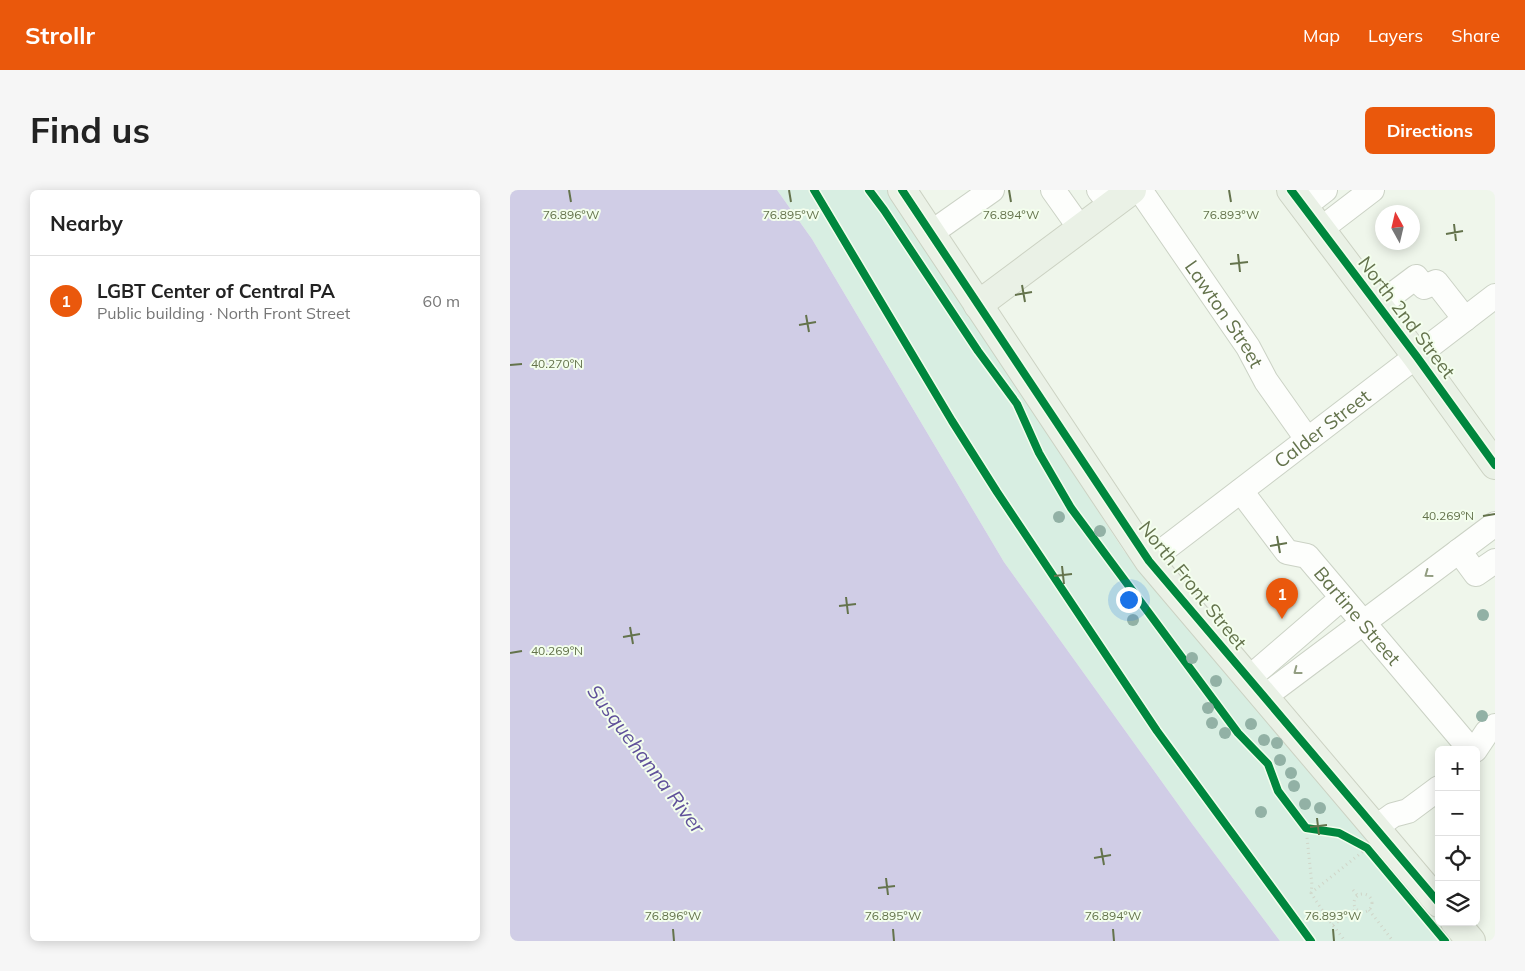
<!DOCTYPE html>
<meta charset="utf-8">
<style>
:root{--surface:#fff;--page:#f6f6f6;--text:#222;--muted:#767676;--line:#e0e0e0;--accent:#ea580c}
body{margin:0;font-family:Mulish,sans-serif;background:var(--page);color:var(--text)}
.controls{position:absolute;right:15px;bottom:15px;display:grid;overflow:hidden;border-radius:8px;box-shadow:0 2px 12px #0003}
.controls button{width:45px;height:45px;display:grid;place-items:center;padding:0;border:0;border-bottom:1px solid var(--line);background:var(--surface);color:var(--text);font:25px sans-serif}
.compass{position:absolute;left:865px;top:15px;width:45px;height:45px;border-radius:50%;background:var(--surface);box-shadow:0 2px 12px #0003;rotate:352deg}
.you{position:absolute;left:618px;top:409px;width:18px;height:18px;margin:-12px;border:4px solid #fff;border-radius:50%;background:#1a73e8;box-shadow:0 0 0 8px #1a73e833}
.badge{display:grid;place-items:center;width:32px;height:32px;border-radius:50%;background:var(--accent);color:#fff;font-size:16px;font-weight:700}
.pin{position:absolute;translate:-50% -41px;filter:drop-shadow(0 1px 2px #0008)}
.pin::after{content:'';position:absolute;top:26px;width:18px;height:15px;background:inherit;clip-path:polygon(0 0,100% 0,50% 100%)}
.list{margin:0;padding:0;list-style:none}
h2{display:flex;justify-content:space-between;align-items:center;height:65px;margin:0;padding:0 20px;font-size:21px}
h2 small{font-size:16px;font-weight:400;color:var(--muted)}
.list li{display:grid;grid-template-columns:32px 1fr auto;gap:15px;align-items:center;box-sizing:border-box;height:90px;padding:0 20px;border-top:1px solid var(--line)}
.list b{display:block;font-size:19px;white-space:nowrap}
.list p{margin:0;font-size:16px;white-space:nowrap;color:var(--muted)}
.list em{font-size:16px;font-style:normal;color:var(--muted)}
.icon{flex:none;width:28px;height:28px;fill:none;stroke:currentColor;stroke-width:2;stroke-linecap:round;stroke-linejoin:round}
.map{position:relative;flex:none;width:985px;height:751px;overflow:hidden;border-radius:8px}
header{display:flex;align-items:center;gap:30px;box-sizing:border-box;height:70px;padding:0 25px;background:var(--accent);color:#fff}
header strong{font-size:24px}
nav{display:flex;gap:28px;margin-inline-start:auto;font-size:18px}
.intro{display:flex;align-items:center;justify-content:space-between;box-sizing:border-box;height:120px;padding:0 30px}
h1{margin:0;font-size:35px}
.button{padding:12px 22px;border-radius:8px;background:var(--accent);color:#fff;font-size:18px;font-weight:700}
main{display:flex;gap:30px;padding:0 30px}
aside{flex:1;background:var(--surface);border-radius:8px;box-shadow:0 2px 12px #0003}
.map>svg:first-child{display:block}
</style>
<header>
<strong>Strollr</strong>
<nav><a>Map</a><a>Layers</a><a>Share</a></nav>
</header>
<div class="intro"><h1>Find us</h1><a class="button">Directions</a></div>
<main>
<aside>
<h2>Nearby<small></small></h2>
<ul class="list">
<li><span class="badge">1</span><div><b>LGBT Center of Central PA</b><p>Public building · North Front Street</p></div><em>60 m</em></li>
</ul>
</aside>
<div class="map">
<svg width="985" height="751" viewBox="0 0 985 751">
<rect width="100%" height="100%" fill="#eff6eb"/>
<path fill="#d8eee2" d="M267 0H379L614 361 944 751H770L683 635 494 372 302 49Z"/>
<path fill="#d0cde6" d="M0 0H267L302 49 494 372 683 635 770 751H0Z"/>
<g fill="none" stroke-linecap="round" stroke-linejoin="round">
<g stroke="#cbd2c5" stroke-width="26">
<g id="minor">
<path d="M543 0 570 38"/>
<path d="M589 0 601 15"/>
<path id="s1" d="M630 0 738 157 756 191 797 249"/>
<path d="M793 17 815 0"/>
<path d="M811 39 862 0"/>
<path d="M421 43 482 0"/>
<path d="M869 117 886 102 906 87 914 97 926 92 955 129"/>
<path id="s2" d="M731 301 777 362 797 366 961 560"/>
<path d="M949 361 966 384 985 371"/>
<path id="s3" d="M639 371 985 106"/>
<path d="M738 489 832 408"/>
<path d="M754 507 985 334"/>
<path d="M965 560 977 542 985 536"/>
<path d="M865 638 883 625 898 621 929 598"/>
</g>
</g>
<g stroke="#ccd2c3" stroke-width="30">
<g id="major">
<path d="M392 0 639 371 929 713"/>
<path d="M781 0 907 167 985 275"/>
<path d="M468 115 622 0"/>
<path d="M945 732 961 751"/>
</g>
</g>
<g stroke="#d0d5c8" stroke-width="3" stroke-dasharray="1 4" stroke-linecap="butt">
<path d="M796 638 802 695 801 703 816 726 835 751"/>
<path d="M843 700 848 706"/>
<path d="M801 703 856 659"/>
<circle cx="853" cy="713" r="9"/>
<path d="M859 720 883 751"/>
<path d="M823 735 846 719"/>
</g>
<use href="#minor" stroke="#fdfefc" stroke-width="24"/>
<use href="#major" stroke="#eaf1e6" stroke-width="28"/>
<g stroke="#f3feed" stroke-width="11">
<g id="cycleway">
<path d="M304 0 442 231 487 302 647 541 801 751"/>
<path d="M359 0 374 20 468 161 507 214 529 263 561 318 728 543 758 574 768 601 796 638 829 643 857 658 935 751"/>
<path d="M392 0 639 371 929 713"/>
<path d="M781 0 907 167 985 275"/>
</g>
</g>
<use href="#cycleway" stroke="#00873e" stroke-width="8"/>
</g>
<g fill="#92b1a5">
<circle cx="549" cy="327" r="6"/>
<circle cx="590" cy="341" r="6"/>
<circle cx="973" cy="425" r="6"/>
<circle cx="623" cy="430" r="6"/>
<circle cx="682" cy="468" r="6"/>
<circle cx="706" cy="491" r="6"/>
<circle cx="698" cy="518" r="6"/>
<circle cx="972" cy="526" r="6"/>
<circle cx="702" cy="533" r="6"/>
<circle cx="741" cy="534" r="6"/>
<circle cx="715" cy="543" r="6"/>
<circle cx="754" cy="550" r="6"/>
<circle cx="767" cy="553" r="6"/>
<circle cx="770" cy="570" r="6"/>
<circle cx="781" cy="583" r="6"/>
<circle cx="784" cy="596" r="6"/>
<circle cx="795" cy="614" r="6"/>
<circle cx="810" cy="618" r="6"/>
<circle cx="751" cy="622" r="6"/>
</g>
<defs><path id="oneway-chevron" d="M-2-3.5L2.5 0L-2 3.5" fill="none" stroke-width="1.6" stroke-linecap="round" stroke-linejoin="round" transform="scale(1.25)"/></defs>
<g stroke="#929d81">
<use href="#oneway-chevron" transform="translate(918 384) rotate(144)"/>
<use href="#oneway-chevron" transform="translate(787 481) rotate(143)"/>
</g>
<path fill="none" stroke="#64734c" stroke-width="2" d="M59 0 61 12M279 0 281 12M499 0 501 12M719 0 721 12M944 34 946 51M936 44 953 41M728 64 730 82M720 74 738 72M512 95 515 112M505 105 522 102M296 125 299 142M289 135 306 132M0 175 12 174M973 326 985 324M767 346 770 363M760 356 777 353M552 376 554 394M544 386 562 384M336 407 338 424M329 416 346 414M120 437 123 454M113 447 130 444M0 463 12 461M807 628 809 645M800 637 817 635M591 658 594 675M584 668 601 665M376 688 378 705M368 698 385 696M163 739 164 751M383 739 384 751M603 739 604 751M823 739 824 751"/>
<g text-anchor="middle" stroke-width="4" stroke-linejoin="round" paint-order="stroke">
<g font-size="19" fill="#64734c" stroke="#f3feed">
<text dy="7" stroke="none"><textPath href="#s1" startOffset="150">Lawton Street</textPath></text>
<text transform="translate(897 127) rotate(53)" y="7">North 2nd Street</text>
<text dy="7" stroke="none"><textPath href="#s3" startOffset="218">Calder Street</textPath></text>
<text transform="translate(683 395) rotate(51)" y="7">North Front Street</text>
<text dy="7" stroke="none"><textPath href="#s2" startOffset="175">Bartine Street</textPath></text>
</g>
<g font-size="20" font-style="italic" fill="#60519a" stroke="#f3feed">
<text transform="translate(136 569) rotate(53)" y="7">Susquehanna River</text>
</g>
</g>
<g font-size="12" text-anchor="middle" fill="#64734c" stroke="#f3feed" stroke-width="4" stroke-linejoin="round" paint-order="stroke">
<text x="61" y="29">76.896°W</text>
<text x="281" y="29">76.895°W</text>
<text x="501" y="29">76.894°W</text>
<text x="721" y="29">76.893°W</text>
<text x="47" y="178">40.270°N</text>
<text x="938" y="330">40.269°N</text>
<text x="47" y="465">40.269°N</text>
<text x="163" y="730">76.896°W</text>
<text x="383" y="730">76.895°W</text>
<text x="603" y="730">76.894°W</text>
<text x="823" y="730">76.893°W</text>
</g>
</svg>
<div class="controls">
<button>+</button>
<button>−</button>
<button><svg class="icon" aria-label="locate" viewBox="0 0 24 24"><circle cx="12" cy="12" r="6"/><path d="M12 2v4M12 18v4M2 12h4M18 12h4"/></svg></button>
<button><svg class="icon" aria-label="layers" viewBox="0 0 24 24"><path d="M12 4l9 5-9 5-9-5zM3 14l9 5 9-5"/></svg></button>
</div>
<svg class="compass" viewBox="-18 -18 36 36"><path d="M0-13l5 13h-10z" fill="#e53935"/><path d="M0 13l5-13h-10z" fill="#767676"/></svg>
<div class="you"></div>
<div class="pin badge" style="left:772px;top:429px">1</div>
</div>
</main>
